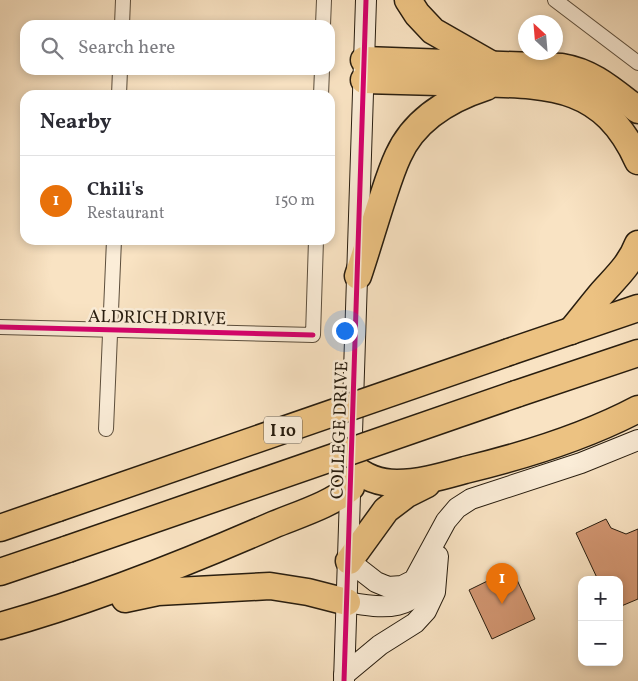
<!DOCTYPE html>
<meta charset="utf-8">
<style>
:root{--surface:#fff;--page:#f7f7f7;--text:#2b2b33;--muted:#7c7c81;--line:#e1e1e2;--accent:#8f2418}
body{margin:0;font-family:Vollkorn,serif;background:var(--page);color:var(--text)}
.controls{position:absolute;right:15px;bottom:15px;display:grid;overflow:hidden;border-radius:10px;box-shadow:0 2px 8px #0003}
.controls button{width:45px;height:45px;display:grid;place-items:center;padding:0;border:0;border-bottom:1px solid var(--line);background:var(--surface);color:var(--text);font:25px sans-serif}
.compass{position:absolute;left:518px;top:15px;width:45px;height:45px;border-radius:50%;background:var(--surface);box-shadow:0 2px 8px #0003;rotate:334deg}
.you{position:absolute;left:344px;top:330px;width:18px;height:18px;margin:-12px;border:4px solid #fff;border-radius:50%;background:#1a73e8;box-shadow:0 0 0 8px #1a73e833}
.badge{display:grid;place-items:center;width:32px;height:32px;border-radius:50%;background:var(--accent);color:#fff;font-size:16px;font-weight:700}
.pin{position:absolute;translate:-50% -41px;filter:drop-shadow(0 1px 2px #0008)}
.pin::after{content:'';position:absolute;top:26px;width:18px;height:15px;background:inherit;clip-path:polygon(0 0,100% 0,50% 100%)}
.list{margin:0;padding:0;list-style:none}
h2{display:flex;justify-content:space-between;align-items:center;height:65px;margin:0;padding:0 20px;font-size:21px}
h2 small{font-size:16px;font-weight:400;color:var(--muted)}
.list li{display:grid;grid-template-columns:32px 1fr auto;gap:15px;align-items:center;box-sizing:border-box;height:90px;padding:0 20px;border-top:1px solid var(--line)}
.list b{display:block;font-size:19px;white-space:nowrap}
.list p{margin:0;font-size:16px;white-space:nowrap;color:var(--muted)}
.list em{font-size:16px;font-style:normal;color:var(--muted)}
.icon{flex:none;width:28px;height:28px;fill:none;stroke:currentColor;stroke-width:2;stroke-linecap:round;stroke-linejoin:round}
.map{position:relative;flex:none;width:638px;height:681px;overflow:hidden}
.search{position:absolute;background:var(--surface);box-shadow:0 2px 8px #0003;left:20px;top:20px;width:315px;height:55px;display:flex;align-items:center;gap:12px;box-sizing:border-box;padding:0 18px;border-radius:15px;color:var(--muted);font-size:19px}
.panel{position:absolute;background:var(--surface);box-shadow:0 2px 8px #0003;left:20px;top:90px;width:315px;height:155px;border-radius:15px}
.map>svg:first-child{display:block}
</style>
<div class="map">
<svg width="638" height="681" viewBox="0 0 638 681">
<rect width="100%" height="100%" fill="#f9e3c3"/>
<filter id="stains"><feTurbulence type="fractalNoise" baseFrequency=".004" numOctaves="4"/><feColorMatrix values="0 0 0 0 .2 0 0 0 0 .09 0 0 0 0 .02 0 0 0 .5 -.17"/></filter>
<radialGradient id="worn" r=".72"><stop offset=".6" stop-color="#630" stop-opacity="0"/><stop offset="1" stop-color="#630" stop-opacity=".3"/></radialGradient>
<g fill="#d29672" stroke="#281d0f">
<path d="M606 519 611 528 626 534 638 529V599L619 607V580H598L576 533Z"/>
<path d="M512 569 535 619 492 639 469 590Z"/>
</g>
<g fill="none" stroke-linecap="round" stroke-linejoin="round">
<g stroke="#5c4e3c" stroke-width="16">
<g id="street">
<path d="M555 0 638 63"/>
<path d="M122 25 123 0"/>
<path d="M323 25 324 0"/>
<path d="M119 95 120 70"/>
<path d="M321 95 322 70"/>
<path d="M0 327 313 335 316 240"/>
<path d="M106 429 114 240"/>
</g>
</g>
<g stroke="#281d0f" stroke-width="22">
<g id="secondary">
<path d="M349 561 376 582 388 587 402 586 414 580 446 521 457 508 471 499 581 463 638 440"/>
<path d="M347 602C384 609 417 613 433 570"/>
<path d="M344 675 380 645 415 623 426 611 435 592 438 556"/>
<path d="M344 681 366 0"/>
</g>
</g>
<g stroke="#281d0f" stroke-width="29">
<g id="highway">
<path d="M408 0 417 14 433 31 489 63"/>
<path d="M364 60 562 67C593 72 613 91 638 110"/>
<path d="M364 80C401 81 438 82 475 83 550 85 603 84 638 161"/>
<path d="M358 276C366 252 373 228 381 203 386 188 391 171 398 156 414 120 449 99 486 87"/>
<path d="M571 331C581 319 591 306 601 294 615 278 630 265 638 244"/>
<path d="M509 352 638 308"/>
<path d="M516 394 638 353"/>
<path d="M352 466C365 478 379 483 397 483 420 483 443 476 465 470 523 456 585 437 638 409"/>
<path d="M0 528 58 508"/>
<path d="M349 561 386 510 407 494 427 484"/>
<path d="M0 572 68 549"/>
<path d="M125 599 158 592 270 586 308 592 347 602"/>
<path d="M0 626C94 600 184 564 273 525 297 515 333 504 351 487"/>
</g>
</g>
<use href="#street" stroke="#fbedd8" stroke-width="14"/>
<use href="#secondary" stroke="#fbedd8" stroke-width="20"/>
<use href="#highway" stroke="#ecc282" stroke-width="26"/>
<g stroke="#281d0f" stroke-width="29" stroke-linecap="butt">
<g id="highway-bridge">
<path d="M58 508 509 352"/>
<path d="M68 549 516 394"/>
</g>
</g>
<use href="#highway-bridge" stroke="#ecc282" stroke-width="26"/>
<g stroke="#fbedd8" stroke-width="8">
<g id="cycleway">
<path d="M0 327 313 335"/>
<path d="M344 681 366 0"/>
</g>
</g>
<use href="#cycleway" stroke="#d6006c" stroke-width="5"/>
</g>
<g text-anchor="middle" stroke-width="5" stroke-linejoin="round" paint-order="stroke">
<rect fill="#fbedd8" stroke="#675b4b" stroke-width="1" x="264" y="416.5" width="38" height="27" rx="4"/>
<g font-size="16" font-weight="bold" fill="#281d0f">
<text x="283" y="436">I 10</text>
</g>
<g font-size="18" fill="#281d0f" stroke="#fbedd8">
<text transform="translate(157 317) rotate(1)" y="6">ALDRICH DRIVE</text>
<text transform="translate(339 430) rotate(-88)" y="6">COLLEGE DRIVE</text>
</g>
</g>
<rect width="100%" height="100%" filter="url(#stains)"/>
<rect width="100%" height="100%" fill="url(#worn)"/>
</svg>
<div class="controls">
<button>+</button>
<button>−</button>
</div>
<svg class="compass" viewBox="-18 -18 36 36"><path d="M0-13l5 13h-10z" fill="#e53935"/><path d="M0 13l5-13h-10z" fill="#7c7c81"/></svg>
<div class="you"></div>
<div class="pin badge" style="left:502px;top:604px;background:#e8710a">1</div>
<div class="search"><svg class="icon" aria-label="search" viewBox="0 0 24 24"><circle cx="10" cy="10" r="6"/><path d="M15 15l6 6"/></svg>Search here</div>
<section class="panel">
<h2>Nearby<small></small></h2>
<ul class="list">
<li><span class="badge" style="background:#e8710a">1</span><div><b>Chili's</b><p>Restaurant</p></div><em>150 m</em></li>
</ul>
</section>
</div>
